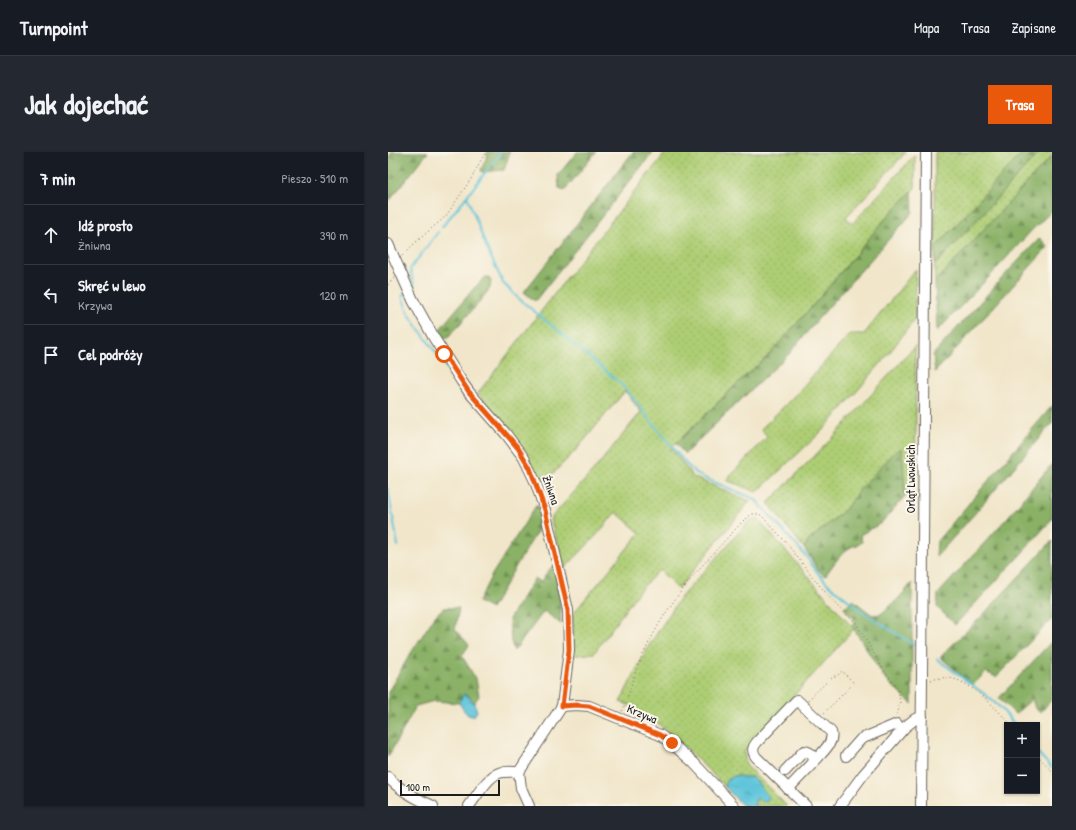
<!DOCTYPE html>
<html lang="pl">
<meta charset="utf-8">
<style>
:root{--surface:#171b24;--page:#242831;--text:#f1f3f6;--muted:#9ea1a6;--line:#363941;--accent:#ea580c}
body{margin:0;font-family:"Patrick Hand",sans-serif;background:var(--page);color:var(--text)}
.controls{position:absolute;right:12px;bottom:12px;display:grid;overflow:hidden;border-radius:0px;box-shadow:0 1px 3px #0004}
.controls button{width:36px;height:36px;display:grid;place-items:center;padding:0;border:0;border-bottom:1px solid var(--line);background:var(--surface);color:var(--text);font:20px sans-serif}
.scale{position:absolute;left:12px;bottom:10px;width:100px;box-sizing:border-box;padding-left:4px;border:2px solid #1c1c1c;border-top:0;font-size:11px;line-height:14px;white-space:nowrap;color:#1c1c1c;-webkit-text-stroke:3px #fbf7ec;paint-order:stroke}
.stop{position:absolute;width:12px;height:12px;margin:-9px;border:3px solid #ea580c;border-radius:50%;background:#fff}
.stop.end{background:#ea580c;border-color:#fff;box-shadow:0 1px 4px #0008}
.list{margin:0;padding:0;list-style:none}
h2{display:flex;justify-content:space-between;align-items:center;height:52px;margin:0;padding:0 16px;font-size:17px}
h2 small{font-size:13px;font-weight:400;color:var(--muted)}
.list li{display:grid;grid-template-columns:26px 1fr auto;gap:12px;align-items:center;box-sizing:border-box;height:60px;padding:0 16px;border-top:1px solid var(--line)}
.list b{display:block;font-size:15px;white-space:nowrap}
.list p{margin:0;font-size:13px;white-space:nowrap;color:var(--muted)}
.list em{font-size:13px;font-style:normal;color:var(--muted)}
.icon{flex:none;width:22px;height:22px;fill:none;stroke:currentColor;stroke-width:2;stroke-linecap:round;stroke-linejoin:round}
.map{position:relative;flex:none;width:664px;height:654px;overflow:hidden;border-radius:0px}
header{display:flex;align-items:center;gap:24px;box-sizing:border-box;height:56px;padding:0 20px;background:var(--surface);border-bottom:1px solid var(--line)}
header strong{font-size:19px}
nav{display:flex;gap:22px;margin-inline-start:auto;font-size:14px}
.intro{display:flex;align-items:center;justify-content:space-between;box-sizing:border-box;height:96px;padding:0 24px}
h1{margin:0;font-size:28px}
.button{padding:10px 18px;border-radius:0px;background:var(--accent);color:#fff;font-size:14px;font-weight:700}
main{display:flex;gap:24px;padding:0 24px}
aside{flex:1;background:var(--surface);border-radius:0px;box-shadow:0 1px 3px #0004}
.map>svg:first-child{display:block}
</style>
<header>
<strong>Turnpoint</strong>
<nav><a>Mapa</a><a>Trasa</a><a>Zapisane</a></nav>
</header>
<div class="intro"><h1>Jak dojechać</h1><a class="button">Trasa</a></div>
<main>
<aside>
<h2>7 min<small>Pieszo · 510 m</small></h2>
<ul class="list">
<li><svg class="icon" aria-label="ahead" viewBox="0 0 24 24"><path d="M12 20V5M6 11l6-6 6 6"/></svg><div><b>Idź prosto</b><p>Żniwna</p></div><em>390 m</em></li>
<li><svg class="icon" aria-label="left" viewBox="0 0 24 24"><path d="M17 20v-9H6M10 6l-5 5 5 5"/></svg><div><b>Skręć w lewo</b><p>Krzywa</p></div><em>120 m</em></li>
<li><svg class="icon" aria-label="arrive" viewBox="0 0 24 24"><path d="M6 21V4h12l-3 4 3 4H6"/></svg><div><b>Cel podróży</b></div></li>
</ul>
</aside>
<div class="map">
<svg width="664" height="654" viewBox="0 0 664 654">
<defs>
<pattern id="grass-dots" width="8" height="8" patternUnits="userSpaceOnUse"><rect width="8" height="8" fill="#aece75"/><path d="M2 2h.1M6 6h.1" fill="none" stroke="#95b065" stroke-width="1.8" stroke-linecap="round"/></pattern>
<pattern id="forest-firs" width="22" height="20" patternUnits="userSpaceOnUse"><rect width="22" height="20" fill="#8ab166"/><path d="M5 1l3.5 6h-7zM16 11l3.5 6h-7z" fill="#708f53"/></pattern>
<pattern id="water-ripples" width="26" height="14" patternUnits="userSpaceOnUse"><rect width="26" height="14" fill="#5dc4da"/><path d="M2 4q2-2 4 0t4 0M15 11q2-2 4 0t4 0" fill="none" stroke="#50a8ba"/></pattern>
</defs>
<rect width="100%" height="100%" fill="#fbf7ec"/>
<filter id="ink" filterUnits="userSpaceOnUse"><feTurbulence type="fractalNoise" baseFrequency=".025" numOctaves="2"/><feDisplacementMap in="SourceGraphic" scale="8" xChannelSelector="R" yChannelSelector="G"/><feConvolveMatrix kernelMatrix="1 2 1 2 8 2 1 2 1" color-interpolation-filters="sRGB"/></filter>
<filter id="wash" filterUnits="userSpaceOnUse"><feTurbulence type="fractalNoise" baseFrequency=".012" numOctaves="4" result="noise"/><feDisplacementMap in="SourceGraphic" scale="16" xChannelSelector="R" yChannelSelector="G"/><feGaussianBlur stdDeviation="0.9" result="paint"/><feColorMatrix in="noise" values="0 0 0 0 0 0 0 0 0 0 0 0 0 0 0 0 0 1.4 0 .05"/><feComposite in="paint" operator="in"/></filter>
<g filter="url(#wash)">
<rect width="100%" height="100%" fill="#f1e6ca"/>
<g fill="url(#grass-dots)" stroke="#657548">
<path d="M278 0H518L458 65 464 72 527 3V36L499 65 434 143 378 206 356 225 283 296 305 325 362 349 290 437 271 418 251 439 206 501 191 503H184L186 481 184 463 252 381 228 360 207 385 177 416 162 367 206 318 253 260 237 239 189 297 152 335 119 278 90 241 195 105Z"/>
<path d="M547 0H635L547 96Z"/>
<path d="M652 0H664V4L547 130V113Z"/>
<path d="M528 117 527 167 499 204 452 259 432 281 369 340 338 328 379 285 373 277 410 240 462 182H476Z"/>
<path d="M527 194 528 275 526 330 517 344 514 296 505 302 472 337 457 358 422 387 416 396 380 351 449 281Z"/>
<path d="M370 367 466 477 356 599 358 613 399 654H368L366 651 370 646 378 649 380 647V644L367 627 363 625 346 624 337 632 338 636 302 600 272 573 249 561 241 553 232 550 260 495 292 446 362 368Z"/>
</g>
<g fill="url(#forest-firs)" stroke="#536641">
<path d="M4 0H40L2 48 0 38V6Z"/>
<path d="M98 0H122L116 18 94 20 93 18 100 2Z"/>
<path d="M189 0H208L177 38 171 36 170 23Z"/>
<path d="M245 0H265L147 149 136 140Z"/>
<path d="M635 0H652L547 113V96Z"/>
<path d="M664 4V59L643 79 600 126 549 179 547 130Z"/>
<path d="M524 39 525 60 430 167 401 202 315 284 297 302 288 292 356 225 378 206 434 143 499 65Z"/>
<path d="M652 86 660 95 547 220 545 203 614 126Z"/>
<path d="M97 125H101L103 129 102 136 88 154 59 186 55 187 52 182 51 178 87 135Z"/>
<path d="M664 254V271L589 359 548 405 549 389Z"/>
<path d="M514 296 517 344 493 371 472 383 474 390C468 395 469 392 463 395 454 399 443 416 437 424L430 418 416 396 422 387 457 358 472 337 505 302Z"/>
<path d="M664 312V367L635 400 567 473 549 455 550 442 620 365Z"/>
<path d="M149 352 155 370 128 414 103 457 90 450 105 421Z"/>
<path d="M664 389V467L608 525 598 520 585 533 552 505 594 464Z"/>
<path d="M166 413 172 450 173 472 156 459 126 499 123 490 121 467 147 426 153 430 160 419Z"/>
<path d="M524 431V552L497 527 466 477 465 466 456 456 465 448 484 463 493 462 509 448Z"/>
<path d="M55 456H71L67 477 81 493 74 504 88 527 91 544 86 551 81 544 76 542 72 548 71 551 46 549 28 554 0 605V540L21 504 47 464Z"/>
<path d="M664 489V547L652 561 647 556 644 547 627 562 611 546Z"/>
</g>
<g fill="url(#water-ripples)" stroke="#3c707b">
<path d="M76 542C83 545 87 552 89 559L86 564C78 565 75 556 71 551L72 548Z"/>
<path d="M346 624 363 625 367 627 380 644C380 648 378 649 374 650L370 646 366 651 368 654H355L338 636 337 632 338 629Z"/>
</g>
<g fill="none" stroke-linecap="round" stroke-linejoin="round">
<g stroke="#5dc4da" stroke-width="2">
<path d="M79 44 98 94 115 131 130 146 180 187 235 234 258 263 299 313 309 322 316 326 367 347 417 403 429 420 440 432 475 460 526 493"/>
<path d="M54 75 79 44 113 0"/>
<path d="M24 135 26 133 22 117 50 80"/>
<path d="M18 141 14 144 20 161 67 228"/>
<path d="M0 337 10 394"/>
<path d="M549 507 595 541 613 556 627 573"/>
<path d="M649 600 664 616"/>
</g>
</g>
</g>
<g filter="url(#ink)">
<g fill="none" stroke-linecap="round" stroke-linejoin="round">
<g stroke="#676359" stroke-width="12">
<g id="minor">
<path d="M0 92 25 148 46 186 74 230 81 240 118 282 136 306 147 329 157 358 180 458 181 498 174 554 131 620"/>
<path d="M174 554 188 553 201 554 272 583 283 591 305 610 346 654"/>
<path d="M458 604 473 587 509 572"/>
<path d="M397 619 416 599C423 600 427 604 425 611L400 637"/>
<path d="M131 620 133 636 141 654"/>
<path d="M0 625C11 638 29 647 45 654"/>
<path d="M81 654C88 645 100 624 111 621 117 619 124 620 131 620"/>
<path d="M418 654 368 605C364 599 364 596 369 590L409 548 443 580C447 591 432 602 426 610"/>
<path d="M452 654 475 623 517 575 527 567 534 565"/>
<path d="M533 654 538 0"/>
</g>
</g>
<g stroke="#676359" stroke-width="1" stroke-dasharray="1 3" stroke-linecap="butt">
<path d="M14 104 27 91 58 64 83 27 93 8 99 0"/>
<path d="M0 133 6 126"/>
<path d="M543 528C548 527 553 525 559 526 580 526 609 557 623 573"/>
<path d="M420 548 445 524H449L454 519 466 531 436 561"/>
<path d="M234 559C240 547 242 536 246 524 250 512 258 496 264 485 286 441 322 405 355 369L364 362H371L374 364 395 387 432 434 449 454 468 471 495 517 508 534 511 541 512 551 509 564"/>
<path d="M649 603 664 619"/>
</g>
<use href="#minor" stroke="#fff" stroke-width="10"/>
</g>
</g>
<g fill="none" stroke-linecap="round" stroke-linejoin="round" filter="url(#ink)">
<path stroke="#ea580c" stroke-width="5" d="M56 202 81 240 118 282 130 296 142 316 157 358 180 458 181 498 174 554 188 553 201 554 272 583 284 591"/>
</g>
<g text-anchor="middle" stroke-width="4" stroke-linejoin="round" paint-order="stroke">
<g font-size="12" fill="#1c1c1c" stroke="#fbf7ec">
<text transform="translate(523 327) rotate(-90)" y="4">Orląt Lwowskich</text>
<text transform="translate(163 338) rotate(71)" y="4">Żniwna</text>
<text transform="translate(254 562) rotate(23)" y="4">Krzywa</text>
</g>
</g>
</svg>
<div class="controls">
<button>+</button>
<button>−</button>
</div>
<div class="scale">100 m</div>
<div class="stop" style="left:56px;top:202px"></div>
<div class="stop end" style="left:284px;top:591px"></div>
</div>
</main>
